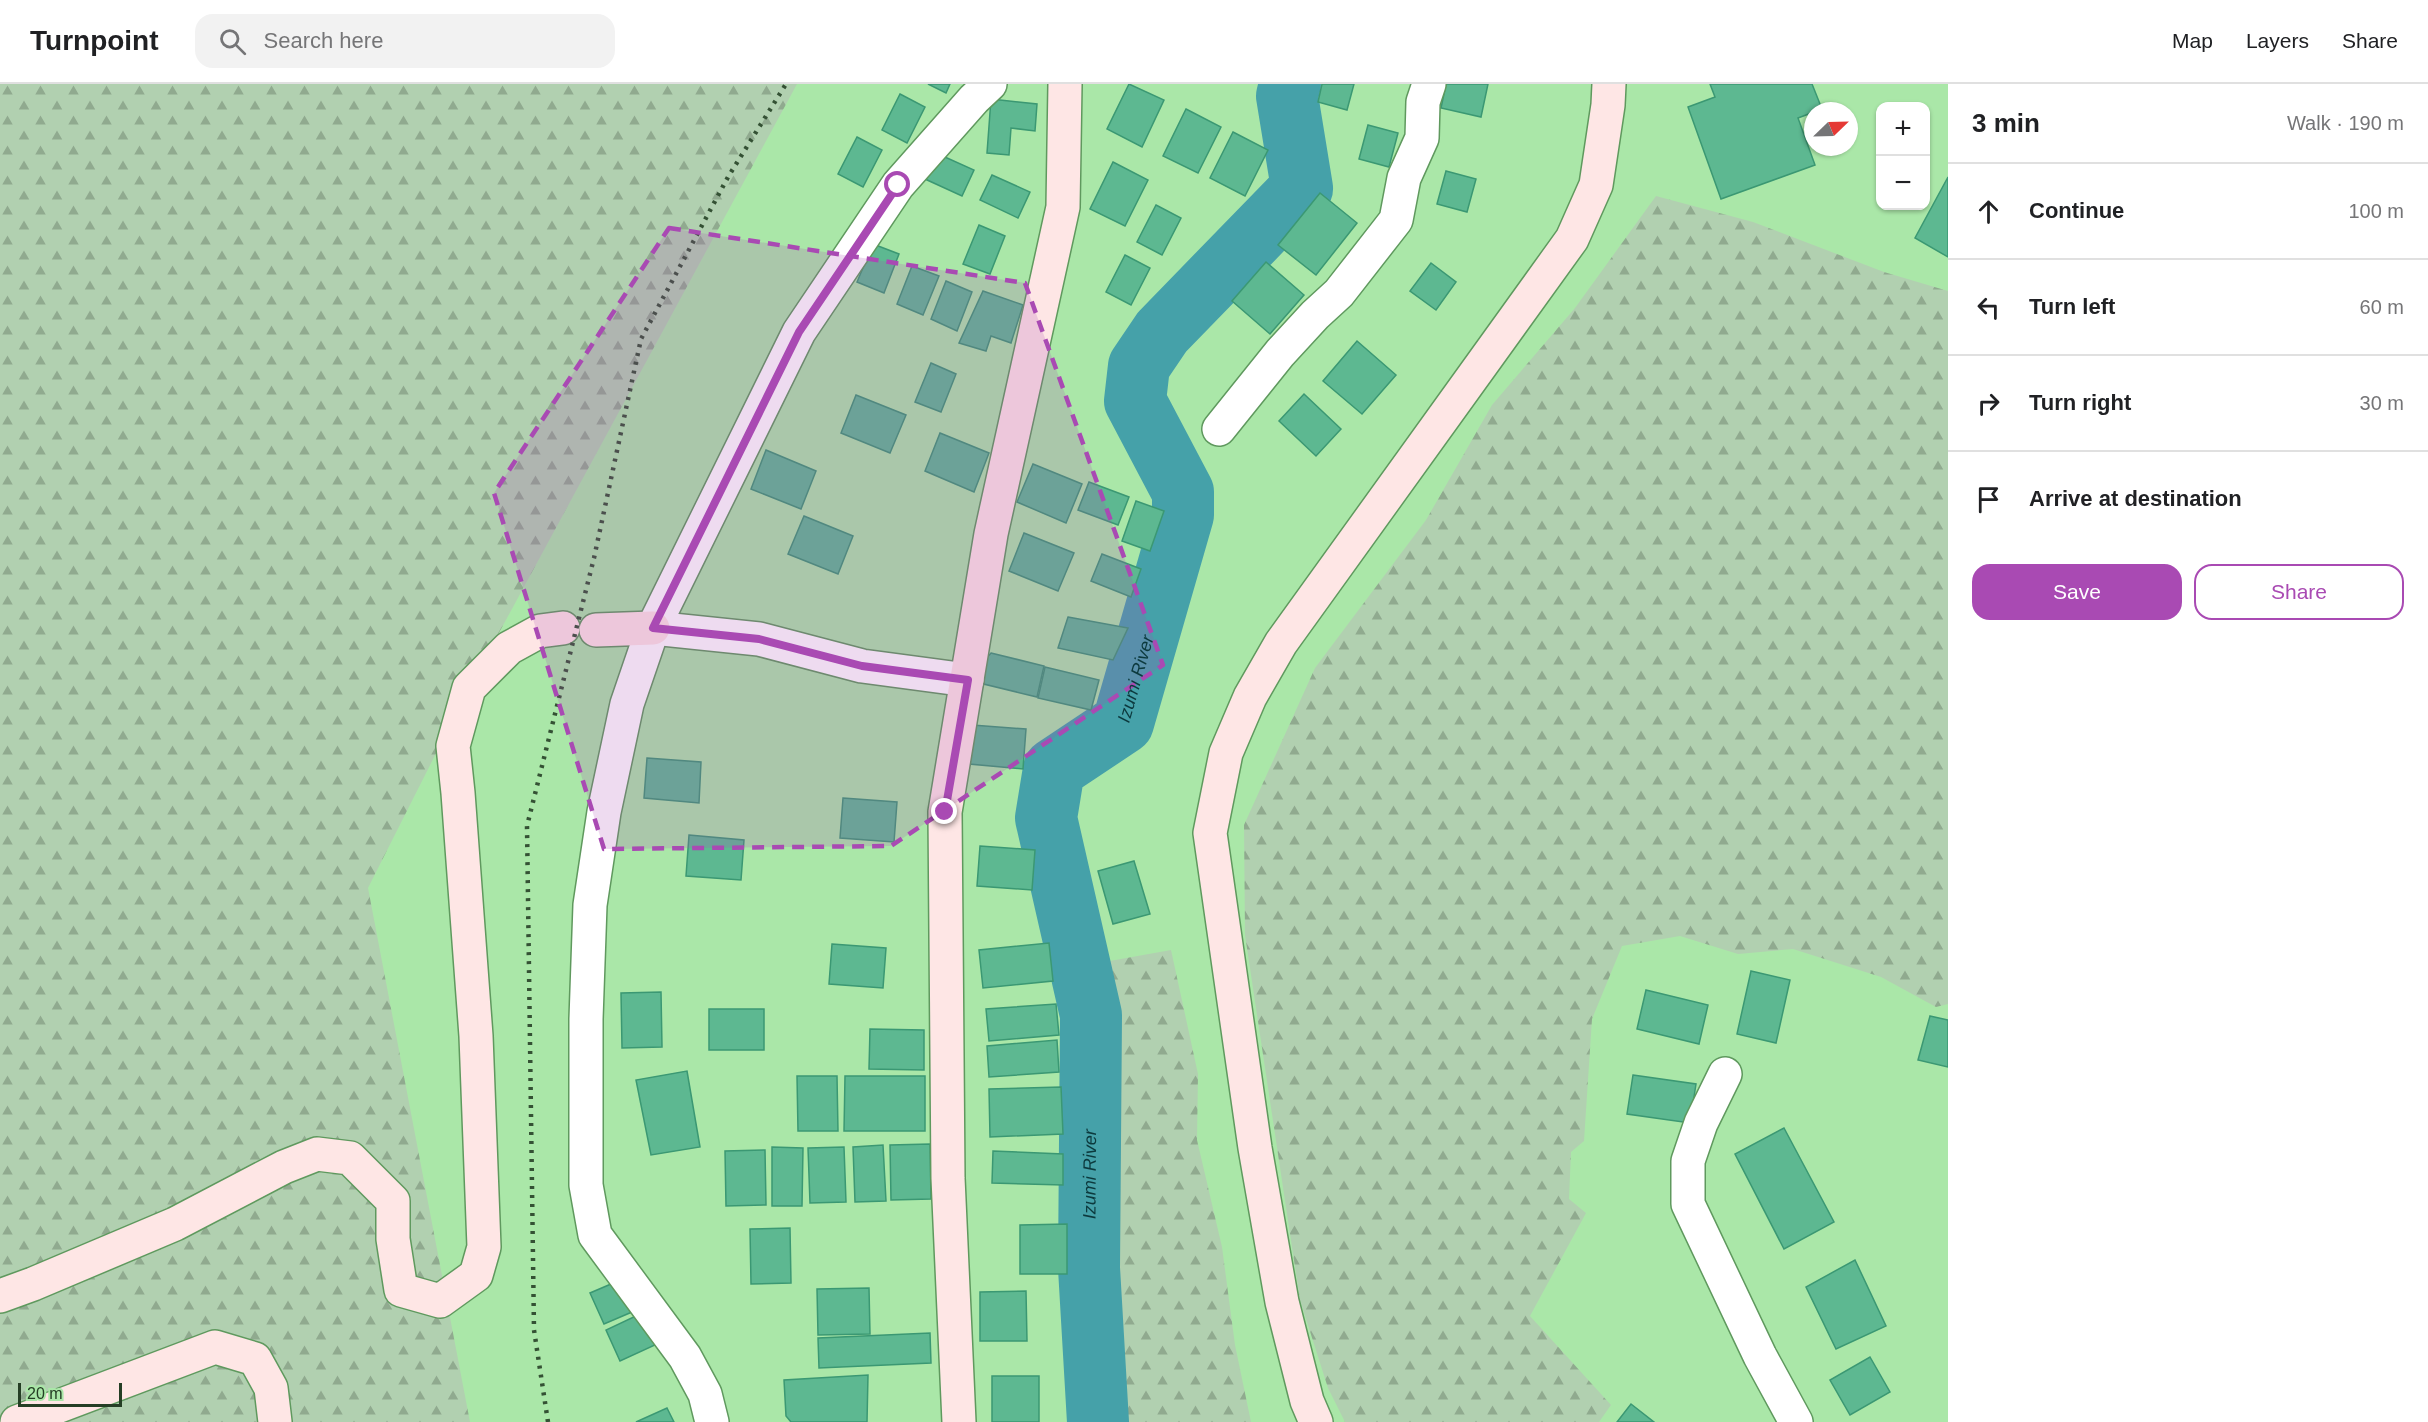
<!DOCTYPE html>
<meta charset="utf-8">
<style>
:root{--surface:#fff;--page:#f2f2f2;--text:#202124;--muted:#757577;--line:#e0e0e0;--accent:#a94ab3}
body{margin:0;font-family:Helvetica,sans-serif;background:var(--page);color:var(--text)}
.controls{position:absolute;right:18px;top:18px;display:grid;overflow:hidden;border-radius:12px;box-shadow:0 2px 4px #0004}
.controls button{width:54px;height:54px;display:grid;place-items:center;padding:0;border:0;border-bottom:2px solid var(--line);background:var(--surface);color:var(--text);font:30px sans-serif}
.compass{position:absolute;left:1804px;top:18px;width:54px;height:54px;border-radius:50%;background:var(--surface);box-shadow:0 2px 4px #0004;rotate:67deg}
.scale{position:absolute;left:18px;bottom:15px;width:104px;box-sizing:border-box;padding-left:6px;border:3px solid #253e25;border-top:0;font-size:16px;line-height:21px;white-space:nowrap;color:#253e25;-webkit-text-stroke:4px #aae7a8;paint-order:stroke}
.stop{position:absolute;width:18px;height:18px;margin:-14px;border:4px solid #a94ab3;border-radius:50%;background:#fff}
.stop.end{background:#a94ab3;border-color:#fff;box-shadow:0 2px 6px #0008}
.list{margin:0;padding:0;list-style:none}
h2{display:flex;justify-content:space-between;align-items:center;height:78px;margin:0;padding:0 24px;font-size:26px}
h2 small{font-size:20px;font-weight:400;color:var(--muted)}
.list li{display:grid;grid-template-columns:39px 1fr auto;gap:18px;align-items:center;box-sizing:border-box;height:96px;padding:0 24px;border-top:2px solid var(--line)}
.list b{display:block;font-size:22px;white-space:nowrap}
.list em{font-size:20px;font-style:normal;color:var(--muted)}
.actions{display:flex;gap:12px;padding:18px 24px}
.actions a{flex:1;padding:14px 0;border:2px solid var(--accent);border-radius:18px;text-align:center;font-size:21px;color:var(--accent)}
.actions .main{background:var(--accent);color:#fff}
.icon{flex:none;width:33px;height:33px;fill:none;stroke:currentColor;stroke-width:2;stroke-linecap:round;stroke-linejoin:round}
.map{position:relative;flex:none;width:1948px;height:1338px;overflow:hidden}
header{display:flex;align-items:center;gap:36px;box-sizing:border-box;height:84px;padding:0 30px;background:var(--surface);border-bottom:2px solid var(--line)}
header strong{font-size:28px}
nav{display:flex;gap:33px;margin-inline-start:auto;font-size:21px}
.search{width:420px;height:54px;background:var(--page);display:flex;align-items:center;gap:15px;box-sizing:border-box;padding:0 21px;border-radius:18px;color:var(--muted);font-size:22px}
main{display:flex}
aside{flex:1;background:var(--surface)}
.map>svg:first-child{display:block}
</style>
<header>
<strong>Turnpoint</strong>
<div class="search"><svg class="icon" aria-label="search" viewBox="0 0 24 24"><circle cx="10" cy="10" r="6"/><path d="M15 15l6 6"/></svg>Search here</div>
<nav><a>Map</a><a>Layers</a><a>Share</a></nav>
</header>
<main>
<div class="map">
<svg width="1948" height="1338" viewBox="0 0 1948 1338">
<defs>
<pattern id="forest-firs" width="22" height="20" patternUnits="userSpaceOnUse" patternTransform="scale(1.5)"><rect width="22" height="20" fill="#b1d0b0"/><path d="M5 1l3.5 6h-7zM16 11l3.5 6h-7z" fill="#90aa8f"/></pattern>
</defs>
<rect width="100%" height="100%" fill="#aae7a8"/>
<g fill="url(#forest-firs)">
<path d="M0 0H797L469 604 368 804 470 1338H0Z"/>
<path d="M1656 112 1753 138 1884 188 1948 207V920L1936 923 1881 893 1793 865 1738 870 1680 852 1622 862 1592 935 1584 1057 1571 1068 1569 1115 1586 1129 1530 1232 1611 1321 1599 1338H1345L1328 1304 1300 1216 1245 851 1244 741 1315 584 1426 436 1492 321 1575 224Z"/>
<path d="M1171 866 1198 990 1197 1056 1222 1163 1235 1261 1251 1338H1114L1104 1104V979L1106 942 1093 880Z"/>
</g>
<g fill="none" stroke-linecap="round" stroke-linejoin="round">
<path stroke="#45a1a9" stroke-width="62" id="s1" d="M1098 1338 1089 1184 1091 931 1046 734 1054 685 1123 639 1183 431V408L1135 317 1139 282 1162 248 1302 104 1287 12 1290 0"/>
</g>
<g fill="#5db891" stroke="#3b9873" stroke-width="1.5">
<path d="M928 0H950L946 9Z"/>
<path d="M1129 0 1164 16 1142 63 1107 45Z"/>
<path d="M1322 0H1354L1347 26 1318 18Z"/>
<path d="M1446 0H1488L1481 33 1441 24Z"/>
<path d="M1710 0H1812L1822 25 1798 34 1815 81 1721 115 1688 23 1715 13Z"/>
<path d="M900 10 925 23 907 59 882 46Z"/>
<path d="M991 15 1037 20 1035 47 1011 44 1009 71 987 69Z"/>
<path d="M1186 25 1221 43 1198 89 1163 72Z"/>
<path d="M1368 41 1398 49 1389 83 1359 75Z"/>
<path d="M1233 48 1268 66 1245 112 1210 94Z"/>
<path d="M857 53 882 66 863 103 838 90Z"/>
<path d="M936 69 974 86 962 112 925 95Z"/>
<path d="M1113 78 1148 96 1125 142 1090 125Z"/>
<path d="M1446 87 1476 95 1467 128 1437 120Z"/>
<path d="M992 91 1030 108 1018 134 980 116Z"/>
<path d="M1948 93V173L1915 154Z"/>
<path d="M1320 109 1357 139 1316 191 1278 161Z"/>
<path d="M1156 121 1181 134 1162 171 1137 158Z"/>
<path d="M979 141 1005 152 990 190 963 180Z"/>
<path d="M873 160 899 170 884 209 857 198Z"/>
<path d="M1125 171 1150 184 1131 221 1106 208Z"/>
<path d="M1266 178 1304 211 1270 250 1232 217Z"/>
<path d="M1431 179 1456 198 1436 226 1410 207Z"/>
<path d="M912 182 939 192 923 231 897 220Z"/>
<path d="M946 197 972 208 957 247 931 235Z"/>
<path d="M983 207 1023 221 1011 259 991 252 986 267 959 259Z"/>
<path d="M1357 257 1396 291 1362 330 1323 297Z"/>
<path d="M931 279 956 290 941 328 915 318Z"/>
<path d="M1304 310 1341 345 1316 372 1279 337Z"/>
<path d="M856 311 906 331 890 369 841 349Z"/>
<path d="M940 349 989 369 974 408 925 387Z"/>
<path d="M766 366 816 387 801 425 751 405Z"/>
<path d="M1033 380 1082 400 1066 439 1017 418Z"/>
<path d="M1089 398 1129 413 1118 441 1078 426Z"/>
<path d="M1136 417 1164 427 1150 467 1122 457Z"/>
<path d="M804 432 853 452 838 490 788 470Z"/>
<path d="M1024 449 1074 469 1058 507 1009 487Z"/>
<path d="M1102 470 1141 485 1131 513 1091 497Z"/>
<path d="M1068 533 1128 544 1113 576 1058 564Z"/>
<path d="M991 569 1044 582 1037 613 967 596Z"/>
<path d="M1045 583 1099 596 1091 626 1038 614Z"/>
<path d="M972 641 1026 645 1023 685 969 680Z"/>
<path d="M647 674 701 678 699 719 644 714Z"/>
<path d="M843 714 897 718 894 758 840 754Z"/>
<path d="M689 751 744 756 741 796 686 792Z"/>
<path d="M980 762 1035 766 1032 806 977 802Z"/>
<path d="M1134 777 1150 830 1113 840 1098 787Z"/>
<path d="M1049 859 1053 897 983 904 979 866Z"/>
<path d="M832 860 886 864 883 904 829 900Z"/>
<path d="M1751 887 1790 896 1776 959 1737 950Z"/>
<path d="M1646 906 1708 921 1699 960 1637 945Z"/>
<path d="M661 908 662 963 622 964 621 909Z"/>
<path d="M1056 920 1059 951 989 957 986 925Z"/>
<rect x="709" y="925" width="55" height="41"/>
<path d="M1930 932 1948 936V983L1918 976Z"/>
<path d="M870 945 924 946V986L869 985Z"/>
<path d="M1057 956 1059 988 989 993 987 962Z"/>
<path d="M687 987 700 1063 651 1071 636 996Z"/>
<path d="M1633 991 1696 1000 1690 1039 1627 1030Z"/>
<path d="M797 992H837L838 1047H798Z"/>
<path d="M845 992H925V1047H844Z"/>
<path d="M1061 1003 1063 1050 990 1053 989 1005Z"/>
<path d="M1784 1044 1834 1138 1784 1165 1735 1070Z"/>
<path d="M930 1060 931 1115 891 1116 890 1061Z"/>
<path d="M883 1061 886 1117 855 1118 853 1063Z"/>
<path d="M772 1063 803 1064 802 1122H772Z"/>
<path d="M844 1063 846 1118 810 1119 808 1064Z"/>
<path d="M765 1066 766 1121 726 1122 725 1067Z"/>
<path d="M993 1067 1063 1070V1101L992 1099Z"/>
<path d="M1067 1140V1190H1020V1141Z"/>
<path d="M790 1144 791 1199 751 1200 750 1145Z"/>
<path d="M1855 1176 1886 1242 1836 1265 1806 1203Z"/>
<path d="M625 1194 639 1225 604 1240 590 1209Z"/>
<path d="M869 1204 870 1250 818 1251 817 1205Z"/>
<path d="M1026 1207 1027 1257H980V1208Z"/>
<path d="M640 1230 655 1261 620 1277 606 1246Z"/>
<path d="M930 1249 931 1279 819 1284 818 1254Z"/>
<path d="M1870 1273 1890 1308 1850 1331 1830 1296Z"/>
<path d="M868 1291 867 1338H791L786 1332 784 1296Z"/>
<rect x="992" y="1292" width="47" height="46"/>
<path d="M1631 1320 1654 1338H1617Z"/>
<path d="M667 1324 674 1338H636Z"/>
</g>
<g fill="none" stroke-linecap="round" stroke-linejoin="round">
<g stroke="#5f995e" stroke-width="36">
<g id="street">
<path d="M1219 345 1280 269 1315 231 1339 209 1396 136 1404 94 1422 54 1423 18 1429 0"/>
<path d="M653 544 759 555 862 582 967 596"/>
<path d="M1725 990 1701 1039 1688 1077V1120L1760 1272 1796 1338"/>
<path d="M712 1338 705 1310 685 1273 595 1151 586 1101V935L590 821 604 728 627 620 653 544 799 248 898 101 974 15 990 0"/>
</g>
</g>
<g stroke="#5f995e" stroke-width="36">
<g id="secondary">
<path d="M596 546 653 544"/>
<path d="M0 1212 33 1200 175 1140 284 1083 317 1070 350 1074 393 1117V1155L401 1206 440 1217 476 1191 484 1163 476 952 458 709 453 662 469 604 509 564 540 547 563 544"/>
<path d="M17 1338 215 1263 255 1275 271 1304 275 1338"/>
<path d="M959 1338 948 1094 945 728 991 450 1063 123 1065 0"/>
<path d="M1316 1338 1307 1317 1282 1218 1255 1064 1210 749 1226 669 1250 613 1281 559 1572 155 1596 101 1608 21 1609 0"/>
</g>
</g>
<use href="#street" stroke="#fff" stroke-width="33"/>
<use href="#secondary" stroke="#fee6e5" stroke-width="33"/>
<path stroke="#345134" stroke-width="4.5" stroke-dasharray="3 6" stroke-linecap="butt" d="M548 1338 534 1246 527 742 594 474 641 255 728 93 786 0"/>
</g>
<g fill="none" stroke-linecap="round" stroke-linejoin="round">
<path stroke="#a94ab3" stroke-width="8" d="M898 101 799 248 653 544 759 555 862 582 968 596 945 728"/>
</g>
<path fill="#a94ab3" fill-opacity="0.2" stroke="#a94ab3" stroke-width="4.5" stroke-dasharray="12 8" stroke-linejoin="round" d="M669 144 1025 199 1163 581 891 762 604 765 494 409Z"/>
<g text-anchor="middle" stroke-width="5" stroke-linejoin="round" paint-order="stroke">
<g font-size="18" font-style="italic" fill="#0c393d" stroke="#aae7a8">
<text dy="6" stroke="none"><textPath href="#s1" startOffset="788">Izumi River</textPath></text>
<text dy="6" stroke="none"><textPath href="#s1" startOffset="248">Izumi River</textPath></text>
</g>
</g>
</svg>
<div class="controls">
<button>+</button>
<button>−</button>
</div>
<svg class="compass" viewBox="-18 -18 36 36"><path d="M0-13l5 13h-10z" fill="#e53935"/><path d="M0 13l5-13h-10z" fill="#757577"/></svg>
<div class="scale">20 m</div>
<div class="stop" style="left:898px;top:101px"></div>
<div class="stop end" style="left:945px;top:728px"></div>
</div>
<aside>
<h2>3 min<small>Walk · 190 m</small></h2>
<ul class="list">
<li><svg class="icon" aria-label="ahead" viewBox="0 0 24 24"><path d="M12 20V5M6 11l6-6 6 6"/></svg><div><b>Continue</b></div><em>100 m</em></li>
<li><svg class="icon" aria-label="left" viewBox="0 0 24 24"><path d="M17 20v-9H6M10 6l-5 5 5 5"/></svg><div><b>Turn left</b></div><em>60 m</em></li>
<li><svg class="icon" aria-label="right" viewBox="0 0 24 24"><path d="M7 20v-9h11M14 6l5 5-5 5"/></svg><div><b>Turn right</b></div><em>30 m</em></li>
<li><svg class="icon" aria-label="arrive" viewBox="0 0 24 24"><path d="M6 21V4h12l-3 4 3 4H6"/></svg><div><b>Arrive at destination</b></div></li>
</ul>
<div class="actions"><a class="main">Save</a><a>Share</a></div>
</aside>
</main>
